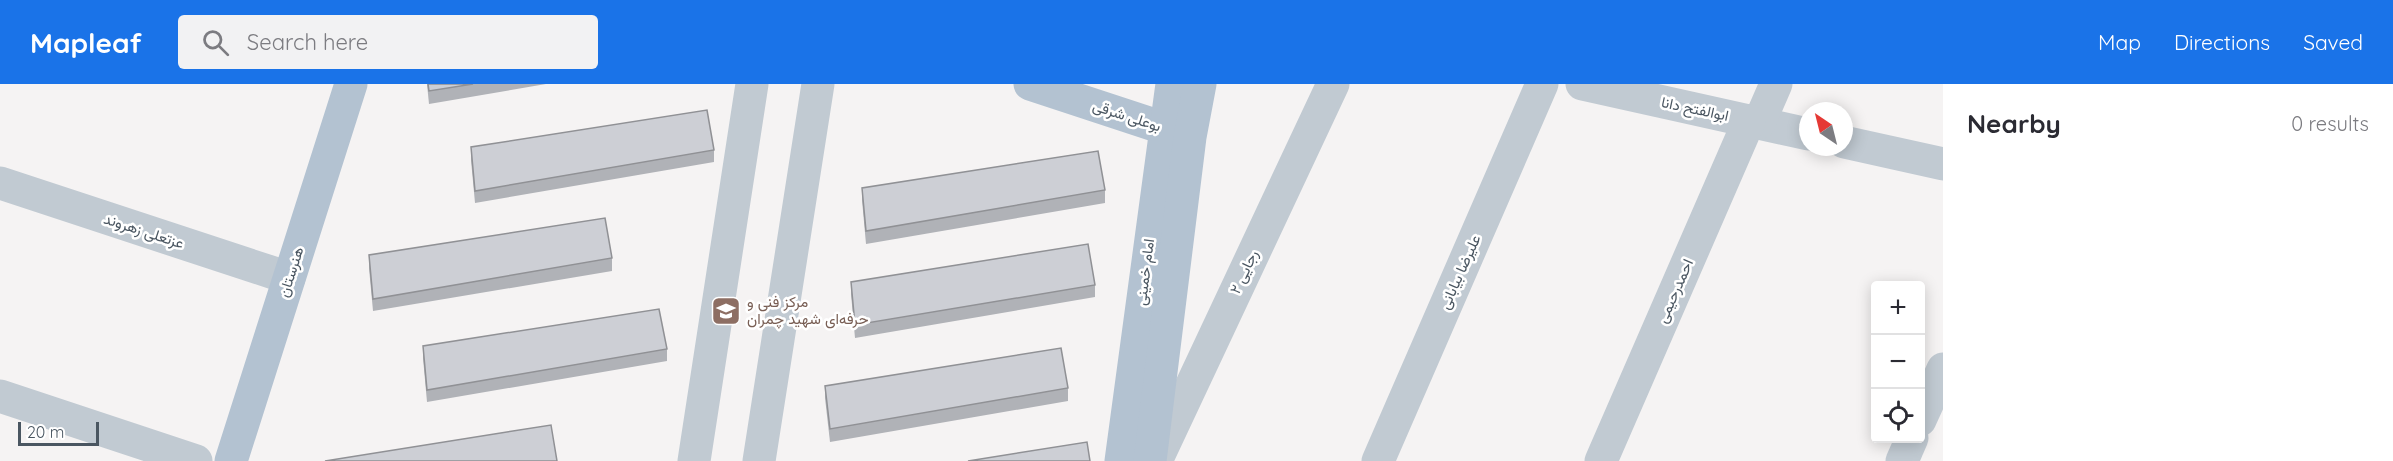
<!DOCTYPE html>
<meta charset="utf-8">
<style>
:root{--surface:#fff;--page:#f2f2f3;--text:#2b2b33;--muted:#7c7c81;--line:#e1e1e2;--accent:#1a73e8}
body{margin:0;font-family:Quicksand,Vazirmatn,sans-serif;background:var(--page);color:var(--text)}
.controls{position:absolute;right:18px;bottom:18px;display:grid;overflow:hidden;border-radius:6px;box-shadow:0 3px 15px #0003}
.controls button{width:54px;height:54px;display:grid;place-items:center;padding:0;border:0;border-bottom:2px solid var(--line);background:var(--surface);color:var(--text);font:30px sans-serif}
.compass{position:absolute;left:1799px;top:18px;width:54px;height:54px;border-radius:50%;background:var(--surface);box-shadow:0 3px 15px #0003;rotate:325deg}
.scale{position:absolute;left:18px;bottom:15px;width:81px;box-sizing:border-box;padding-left:6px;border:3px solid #4a5661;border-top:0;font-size:16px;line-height:21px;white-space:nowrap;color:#4a5661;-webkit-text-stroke:4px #fff;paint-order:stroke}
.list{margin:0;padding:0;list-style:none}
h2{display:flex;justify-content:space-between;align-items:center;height:78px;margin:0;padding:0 24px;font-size:26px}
h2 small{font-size:20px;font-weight:400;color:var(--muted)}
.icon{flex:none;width:33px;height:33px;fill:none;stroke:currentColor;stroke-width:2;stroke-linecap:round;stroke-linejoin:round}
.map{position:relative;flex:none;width:1943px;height:377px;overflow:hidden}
header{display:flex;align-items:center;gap:36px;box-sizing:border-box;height:84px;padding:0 30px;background:var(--accent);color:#fff}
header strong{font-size:28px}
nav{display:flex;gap:33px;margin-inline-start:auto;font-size:21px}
.search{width:420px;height:54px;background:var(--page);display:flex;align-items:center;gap:15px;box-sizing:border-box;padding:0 21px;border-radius:6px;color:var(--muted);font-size:22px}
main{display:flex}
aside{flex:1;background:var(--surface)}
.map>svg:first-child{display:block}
</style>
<header>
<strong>Mapleaf</strong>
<div class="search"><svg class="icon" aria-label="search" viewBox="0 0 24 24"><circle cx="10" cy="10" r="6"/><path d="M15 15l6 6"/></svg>Search here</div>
<nav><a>Map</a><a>Directions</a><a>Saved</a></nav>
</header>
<main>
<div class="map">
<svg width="1943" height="377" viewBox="0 0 1943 377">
<rect width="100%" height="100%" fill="#f5f3f3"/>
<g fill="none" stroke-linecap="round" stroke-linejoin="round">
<g stroke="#c1cad2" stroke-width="33">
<path d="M1582 0 1808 50"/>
<path d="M1759 39 1776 0"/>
<path d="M1844 58 1943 80"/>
<path d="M0 99 289 194"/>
<path d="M0 312 196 377"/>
<path d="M1920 336 1943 285"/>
<path d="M694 377 752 0"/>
<path d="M759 377 818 0"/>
<path d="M1156 377 1333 0"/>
<path d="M1378 377 1542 0"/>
<path d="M1601 377 1749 37"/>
<path d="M1902 377 1912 354"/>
</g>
<g stroke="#b3c2d1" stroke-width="33">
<path d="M1030 0 1185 51"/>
<path d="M231 377 351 0"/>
<path d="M1121 377 1172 0"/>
<path d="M1150 377 1190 53 1200 0"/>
</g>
</g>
<g fill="#b0b2b7">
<path d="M427 0H546L429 20Z"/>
<path d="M471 63 714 66V78L475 119 471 76Z"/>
<path d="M862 104 1105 106V119L866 160 862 116Z"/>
<path d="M369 171 612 174V187L373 227 369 184Z"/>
<path d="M851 198 1095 201V213L855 254 851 210Z"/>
<path d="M423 262 667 265V277L427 318 423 274Z"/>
<path d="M825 302 1068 304V317L830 358 825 314Z"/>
</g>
<g fill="#cdcfd5" stroke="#909195" stroke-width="1.5">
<path d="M428 0H473L429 7Z"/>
<path d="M707 26 714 66 475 107 471 63Z"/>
<path d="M1098 67 1105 106 866 147 862 104Z"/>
<path d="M605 134 612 174 373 215 369 171Z"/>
<path d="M1088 160 1095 201 855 241 851 198Z"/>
<path d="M659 225 667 265 427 306 423 262Z"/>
<path d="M1061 264 1068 304 830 345 825 302Z"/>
<path d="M551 341 557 377H325Z"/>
<path d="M1087 358 1090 377H968Z"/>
</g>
<defs>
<g id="school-square" transform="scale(1.5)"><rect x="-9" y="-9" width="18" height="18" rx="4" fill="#8d6e63" stroke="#fff"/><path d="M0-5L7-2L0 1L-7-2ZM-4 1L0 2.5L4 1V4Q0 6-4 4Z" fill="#fff"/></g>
</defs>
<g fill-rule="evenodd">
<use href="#school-square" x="726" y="227"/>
</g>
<g text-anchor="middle" stroke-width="5" stroke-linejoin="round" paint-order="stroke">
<g font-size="15" fill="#4a5661" stroke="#fff">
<text transform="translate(1695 25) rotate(12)" y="5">ابوالفتح دانا</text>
<text transform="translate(1127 32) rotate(18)" y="5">بوعلی شرقی</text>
<text transform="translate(144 147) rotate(18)" y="5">عزتعلی زهروند</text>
<text transform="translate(291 188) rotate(-72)" y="5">هنرستان</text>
<text transform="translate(1145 188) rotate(-83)" y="5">امام خمینی</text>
<text transform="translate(1244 188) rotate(-65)" y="5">رجایی ۲</text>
<text transform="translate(1460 188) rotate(-66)" y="5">علیرضا بیابانی</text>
<text transform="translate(1675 207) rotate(-66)" y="5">احمدرحیمی</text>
</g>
<g font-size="15" fill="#785e54" stroke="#fff" text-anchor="start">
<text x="747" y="223">مرکز فنی و<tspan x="747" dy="17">حرفه‌ای شهید چمران</tspan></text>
</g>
</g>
</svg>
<div class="controls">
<button>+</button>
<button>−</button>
<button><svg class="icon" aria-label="locate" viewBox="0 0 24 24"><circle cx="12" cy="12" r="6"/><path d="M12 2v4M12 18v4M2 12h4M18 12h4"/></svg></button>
</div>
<svg class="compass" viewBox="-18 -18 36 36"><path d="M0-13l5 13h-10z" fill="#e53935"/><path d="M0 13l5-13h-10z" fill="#7c7c81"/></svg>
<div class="scale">20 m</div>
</div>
<aside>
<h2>Nearby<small>0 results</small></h2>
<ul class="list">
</ul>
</aside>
</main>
